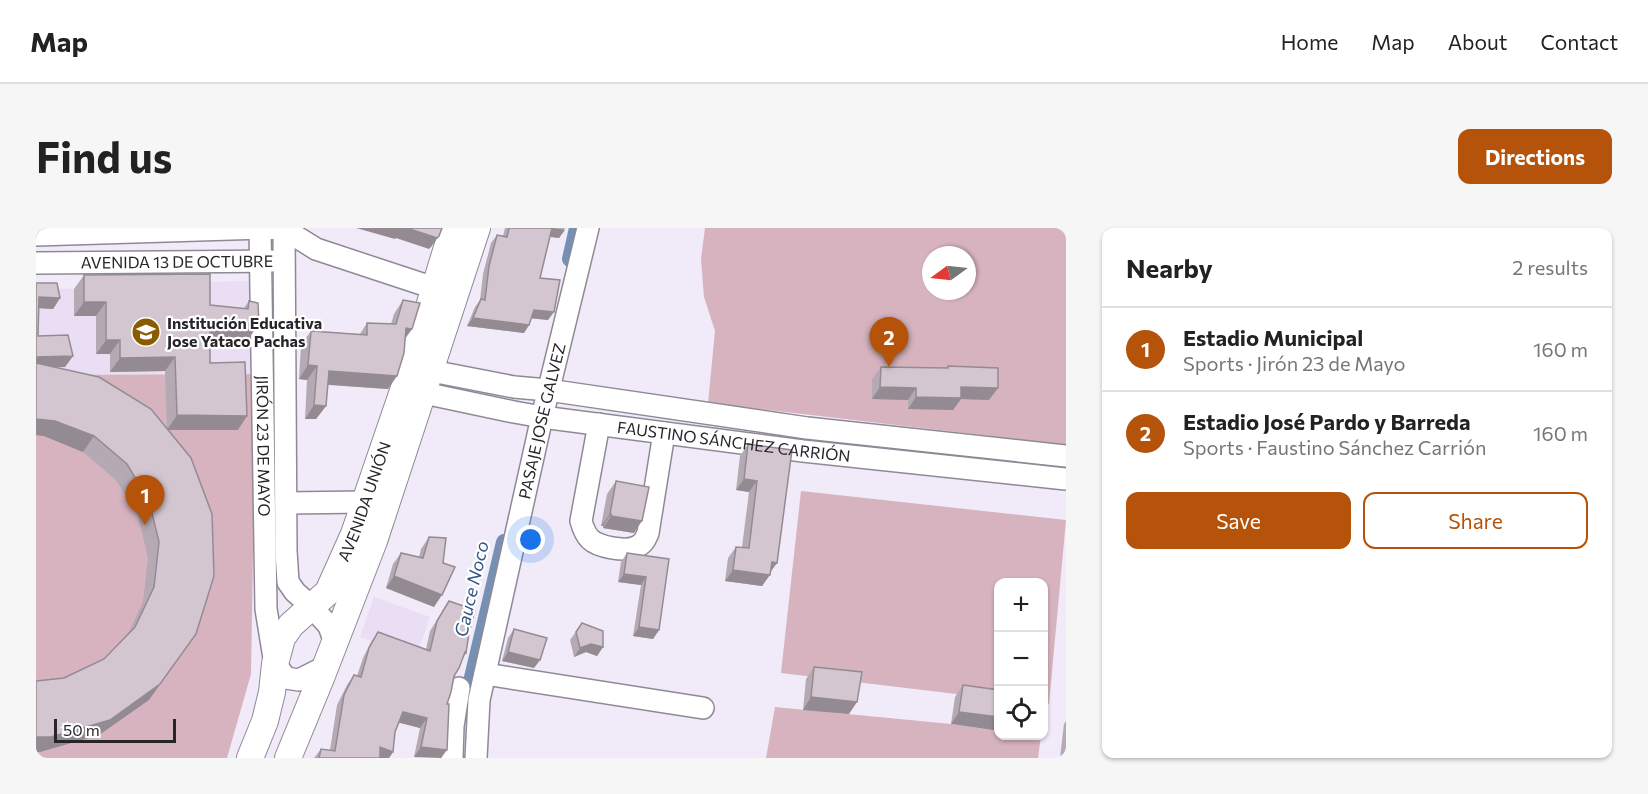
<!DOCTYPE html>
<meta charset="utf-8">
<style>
:root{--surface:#fff;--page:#f6f6f6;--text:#222;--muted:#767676;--line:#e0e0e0;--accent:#b45309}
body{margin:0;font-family:Commissioner,sans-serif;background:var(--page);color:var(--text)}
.controls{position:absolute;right:18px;bottom:18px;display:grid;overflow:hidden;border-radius:12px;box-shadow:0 2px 4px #0004}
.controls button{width:54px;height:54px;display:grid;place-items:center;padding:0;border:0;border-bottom:2px solid var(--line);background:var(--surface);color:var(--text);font:30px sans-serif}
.compass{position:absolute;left:886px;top:18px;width:54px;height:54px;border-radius:50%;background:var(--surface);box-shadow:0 2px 4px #0004;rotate:255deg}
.scale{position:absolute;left:18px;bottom:15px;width:122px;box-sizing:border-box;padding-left:6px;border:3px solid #28252a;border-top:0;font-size:16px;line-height:21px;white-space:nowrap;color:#28252a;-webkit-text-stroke:4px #fff;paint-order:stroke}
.you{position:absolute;left:495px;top:312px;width:21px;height:21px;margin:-15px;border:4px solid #fff;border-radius:50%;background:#1a73e8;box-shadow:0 0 0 9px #1a73e833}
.badge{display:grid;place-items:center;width:39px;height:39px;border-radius:50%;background:var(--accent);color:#fff;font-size:20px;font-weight:700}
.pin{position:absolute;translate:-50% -50px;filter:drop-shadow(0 2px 3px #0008)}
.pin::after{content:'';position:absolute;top:32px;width:21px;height:18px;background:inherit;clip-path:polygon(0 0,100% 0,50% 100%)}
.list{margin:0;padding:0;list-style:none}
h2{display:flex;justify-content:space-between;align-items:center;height:78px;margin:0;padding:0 24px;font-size:26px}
h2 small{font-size:20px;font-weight:400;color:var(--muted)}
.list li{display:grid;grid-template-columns:39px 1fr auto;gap:18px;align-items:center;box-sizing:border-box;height:84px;padding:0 24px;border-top:2px solid var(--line)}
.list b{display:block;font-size:22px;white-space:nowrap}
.list p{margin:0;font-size:20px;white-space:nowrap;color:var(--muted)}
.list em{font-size:20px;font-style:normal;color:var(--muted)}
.actions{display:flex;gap:12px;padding:18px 24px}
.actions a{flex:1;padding:14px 0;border:2px solid var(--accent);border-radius:12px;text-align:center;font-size:21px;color:var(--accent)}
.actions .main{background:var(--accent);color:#fff}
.icon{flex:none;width:33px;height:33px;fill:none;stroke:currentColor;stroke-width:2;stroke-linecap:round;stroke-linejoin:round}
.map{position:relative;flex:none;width:1030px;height:530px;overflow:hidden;border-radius:12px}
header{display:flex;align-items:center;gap:36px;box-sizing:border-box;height:84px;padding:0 30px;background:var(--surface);border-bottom:2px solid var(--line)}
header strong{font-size:28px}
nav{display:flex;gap:33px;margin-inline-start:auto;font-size:21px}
.intro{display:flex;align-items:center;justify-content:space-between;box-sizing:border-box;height:144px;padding:0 36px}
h1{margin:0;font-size:42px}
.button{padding:15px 27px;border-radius:12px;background:var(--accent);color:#fff;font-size:21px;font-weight:700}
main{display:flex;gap:36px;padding:0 36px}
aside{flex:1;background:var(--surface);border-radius:12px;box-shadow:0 2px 4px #0004}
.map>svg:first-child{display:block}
</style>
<header>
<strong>Map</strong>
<nav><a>Home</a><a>Map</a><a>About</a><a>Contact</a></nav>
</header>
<div class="intro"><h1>Find us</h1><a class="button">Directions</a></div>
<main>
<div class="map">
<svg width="1030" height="530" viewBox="0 0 1030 530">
<rect width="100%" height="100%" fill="#f1eaf8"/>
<g fill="#e9def4">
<path d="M213 53V63H219L220 146 0 147V61L164 60V54Z"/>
<path d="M338 369 394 389 380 429 324 409Z"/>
</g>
<g fill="#d6b3be" fill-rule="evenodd">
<path d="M669 0H1030V217L672 175 679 103 668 69 665 31ZM895 27H931V63H895Z"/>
<path d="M220 146 215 446 191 530H0V147Z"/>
<path d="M765 263 1030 292 1013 476H1008V355H963L962 471 745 445Z"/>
<path d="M739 479 915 496 962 503 963 508H1005L1002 530H730Z"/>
</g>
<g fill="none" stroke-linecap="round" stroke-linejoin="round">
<g stroke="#7690b4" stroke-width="16">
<path d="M534 31 541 0"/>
<path d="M429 479 468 314"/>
</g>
<g stroke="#8f8996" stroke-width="24">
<g id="minor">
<path id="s1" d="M224 0 230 381 239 436 250 450 263 452 289 439"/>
<path d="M248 0 250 323 252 354 259 364 276 379 293 398 299 415"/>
<path d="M0 7 224 0 248 1 280 21 398 60"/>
<path id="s2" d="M0 35 236 33"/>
<path d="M380 140 478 159 512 162 771 200 1030 228"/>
<path id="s3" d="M373 159 388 165 478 184 506 189 767 223 1030 251"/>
<path d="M563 196 545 293C547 300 549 306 554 311 562 319 589 324 600 319 607 316 609 312 612 305L628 205"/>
<path d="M250 275 329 274"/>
<path d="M449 446 667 480"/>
<path d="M416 530 417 498 423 460"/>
<path id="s4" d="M440 530 443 472 506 189 552 0"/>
</g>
</g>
<g stroke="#8f8996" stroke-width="28">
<g id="major">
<path id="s5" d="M214 530 229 493 236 464 239 436 246 410 255 397 292 364 318 306 369 157 417 0"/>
<path d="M252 530 285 450 338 313 441 0"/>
</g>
</g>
<use href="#minor" stroke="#fff" stroke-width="21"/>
<use href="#major" stroke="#fff" stroke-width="26"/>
</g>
<g fill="#b5aab4">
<path d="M469 0H529L523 10 514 9 504 50 512 92 495 90 493 97 488 105 431 98 439 79 444 72 447 46 455 15 461 7 467 8Z"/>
<path d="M48 47 174 77 208 80 213 73V110L174 109V135L202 202H132L113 472 63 507 4 524H0V453L28 450 68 431 92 406 107 374 112 330 102 288 80 252 47 224 8 208 0 207V55L24 70 17 81 2 80V108L37 128 29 139H18L131 201 129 143 74 144V126H60V88H38V61Z"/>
<path d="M367 72 376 101 369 110 352 161 292 157 290 178 280 191H269L271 152 263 151 265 117 275 103 324 106 331 95 355 96 358 86Z"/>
<path d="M912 138 953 172 925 171 917 182 872 181V172L836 171V151L845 139 910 140Z"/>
<path d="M712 216 756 222 735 343 726 358 689 353 692 330 700 319H706L713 264 700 262 704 228Z"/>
<path d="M580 253 598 305 567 300V298H565L571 266Z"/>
<path d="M393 309 398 379 350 360 357 336 365 325 383 329 385 321Z"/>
<path d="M591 325 633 331 623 402 617 411 597 408 605 357 582 354 585 334Z"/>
<path d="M413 373 433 405 430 425 418 448 411 476V522L378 529 384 500 363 494 359 504 357 524 353 530H278L285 521 294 522 301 477 311 457 318 447 321 448 327 430 335 414 342 404 390 421 394 403Z"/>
<path d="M546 395 567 419 561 428 550 424 538 429 534 412Z"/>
<path d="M478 401 504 432 498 440 466 433 472 410Z"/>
<path d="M778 439 813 486 767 482 770 451Z"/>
<path d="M927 457 963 462 915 496 919 469Z"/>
<path d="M1030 493V530H1024L1028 496Z"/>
</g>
<g fill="#948b92">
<path d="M320 0H371L403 8 395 19 393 21 360 10 359 11Z"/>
<path d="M516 0 529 2 523 10 510 8Z"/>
<path d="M3 69 24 70 17 81 0 80Z"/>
<path d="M48 74H70L60 88H38Z"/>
<path d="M498 82 518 84 512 92 492 90Z"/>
<path d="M437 90 493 97 488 105 431 98Z"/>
<path d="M174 94 223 96 213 110 164 108Z"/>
<path d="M370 100 376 101 366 115Z"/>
<path d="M70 112H84L74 126H60Z"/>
<path d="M37 128 29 139 0 140V129Z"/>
<path d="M139 129 129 143 74 144 84 130Z"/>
<path d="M272 137 281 138 271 152 263 151Z"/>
<path d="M293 143 361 148 352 161 283 156Z"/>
<path d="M844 159 880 160 872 172 836 171Z"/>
<path d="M925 159 962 160 953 172 925 171 917 182 872 181 880 169Z"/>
<path d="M278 177 290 178 280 191H269Z"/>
<path d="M141 187 211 188 202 202H131Z"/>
<path d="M0 191 19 193 58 208 47 224 8 208 0 207Z"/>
<path d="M708 251 721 253 713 264 700 262Z"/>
<path d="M574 286H575L567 298H565Z"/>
<path d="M575 288 606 293 598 305 567 300Z"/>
<path d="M736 334 741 335 733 346Z"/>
<path d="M697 342 734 347 726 358 689 353Z"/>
<path d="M588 346 610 349 605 357 582 354Z"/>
<path d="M358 348 406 367 398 379 350 360Z"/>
<path d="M603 399 623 402 617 411 597 408Z"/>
<path d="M160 406 113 472 63 507 4 524H0V509Z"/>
<path d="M555 416 567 419 561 428 550 424 538 429 544 420Z"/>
<path d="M472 424 504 432 498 440 466 433Z"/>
<path d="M775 469 821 474 813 486 767 482Z"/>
<path d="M367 484 391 490 384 500 360 494Z"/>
<path d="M923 484 963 489V503L915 496Z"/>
<path d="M344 519 357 524 353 530H339Z"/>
<path d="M385 519 411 522 405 530 378 529Z"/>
</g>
<g fill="#d3c6d1" stroke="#948b92" stroke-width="1.5">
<path d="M371 0H406L403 8 401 10Z"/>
<path d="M473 0H516L504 50 524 52 518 84 498 82 493 97 437 90 445 71 449 72 453 38 461 7 471 9Z"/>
<path d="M174 46V77L212 81 213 73 222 75 223 96 174 94V135L209 134 211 188 141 187 139 129 84 130V112H70V74H48V47Z"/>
<path d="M0 55H21L24 70 3 69 2 108 32 107 37 128 0 129Z"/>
<path d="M367 72 384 75 376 101 370 100 368 125 361 148 293 143 290 178 278 177 281 138 272 137 275 103 331 107V95L360 96Z"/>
<path d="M0 135 63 149 115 181 155 230 176 286 178 348 160 406 124 456 74 492 15 509H0V453L28 450 68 431 99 399 118 359 123 314 113 273 91 236 58 208 19 193 0 191Z"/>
<path d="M912 138 962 140V160L925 159V170L880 169V160L844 159 845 139 912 140Z"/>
<path d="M712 216 756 222 741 335 736 334 734 347 697 342 700 319 713 320 721 253 708 251Z"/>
<path d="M580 253 613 259 606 293 575 288V286H574Z"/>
<path d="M393 309 410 310 407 335 419 339 406 367 358 348 365 325 387 330Z"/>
<path d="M591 325 633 331 623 402 603 399 610 349 588 346Z"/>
<path d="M413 373 439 382 433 405 430 425 429 424 423 440 418 448 415 464 411 476H413L411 522 385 519 391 490 367 484 359 504 357 524 344 519V530H283L285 521 299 523 308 467 318 447 325 449 333 420 342 404 394 423 401 393Z"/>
<path d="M546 395 567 403V419L555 416 544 420 540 404Z"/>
<path d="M478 401 511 410 504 432 472 424Z"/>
<path d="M778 439 826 444 821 474 775 469Z"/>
<path d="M927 457 963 462V489L923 484Z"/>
</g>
<defs>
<g id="school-disc" transform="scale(1.5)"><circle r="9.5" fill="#8a5b00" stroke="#fff"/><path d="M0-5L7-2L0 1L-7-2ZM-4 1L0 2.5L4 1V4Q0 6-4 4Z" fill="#fff"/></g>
</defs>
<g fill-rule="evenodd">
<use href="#school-disc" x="110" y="104"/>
</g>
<g text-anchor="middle" stroke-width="4.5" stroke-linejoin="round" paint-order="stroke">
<g font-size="16" fill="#28252a" stroke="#fff">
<text dy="6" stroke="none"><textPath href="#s2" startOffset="141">AVENIDA 13 DE OCTUBRE</textPath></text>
<text dy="6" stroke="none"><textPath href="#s4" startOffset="344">PASAJE JOSE GALVEZ</textPath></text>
<text dy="6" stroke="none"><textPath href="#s3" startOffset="330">FAUSTINO SÁNCHEZ CARRIÓN</textPath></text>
<text dy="6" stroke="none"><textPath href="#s1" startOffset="218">JIRÓN 23 DE MAYO</textPath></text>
<text dy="6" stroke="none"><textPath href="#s5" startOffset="288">AVENIDA UNIÓN</textPath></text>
</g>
<g font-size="16" font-weight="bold" fill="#28252a" stroke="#fff" text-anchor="start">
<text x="131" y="101">Institución Educativa<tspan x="131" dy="18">Jose Yataco Pachas</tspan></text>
</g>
<g font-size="18" font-style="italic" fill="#325687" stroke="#fff">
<text transform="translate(436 361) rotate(-77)" y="6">Cauce Noco</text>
</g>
</g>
</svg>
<div class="controls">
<button>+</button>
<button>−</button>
<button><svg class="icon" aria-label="locate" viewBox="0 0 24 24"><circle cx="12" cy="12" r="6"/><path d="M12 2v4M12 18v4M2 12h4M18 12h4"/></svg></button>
</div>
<svg class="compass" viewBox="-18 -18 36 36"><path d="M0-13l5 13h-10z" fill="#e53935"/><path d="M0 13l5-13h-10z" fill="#767676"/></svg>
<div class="scale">50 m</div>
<div class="you"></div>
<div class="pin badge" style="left:109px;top:297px">1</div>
<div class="pin badge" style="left:853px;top:139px">2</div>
</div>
<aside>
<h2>Nearby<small>2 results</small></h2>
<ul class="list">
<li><span class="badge">1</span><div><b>Estadio Municipal</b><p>Sports · Jirón 23 de Mayo</p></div><em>160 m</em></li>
<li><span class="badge">2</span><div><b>Estadio José Pardo y Barreda</b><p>Sports · Faustino Sánchez Carrión</p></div><em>160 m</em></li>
</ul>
<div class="actions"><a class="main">Save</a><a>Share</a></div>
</aside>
</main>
